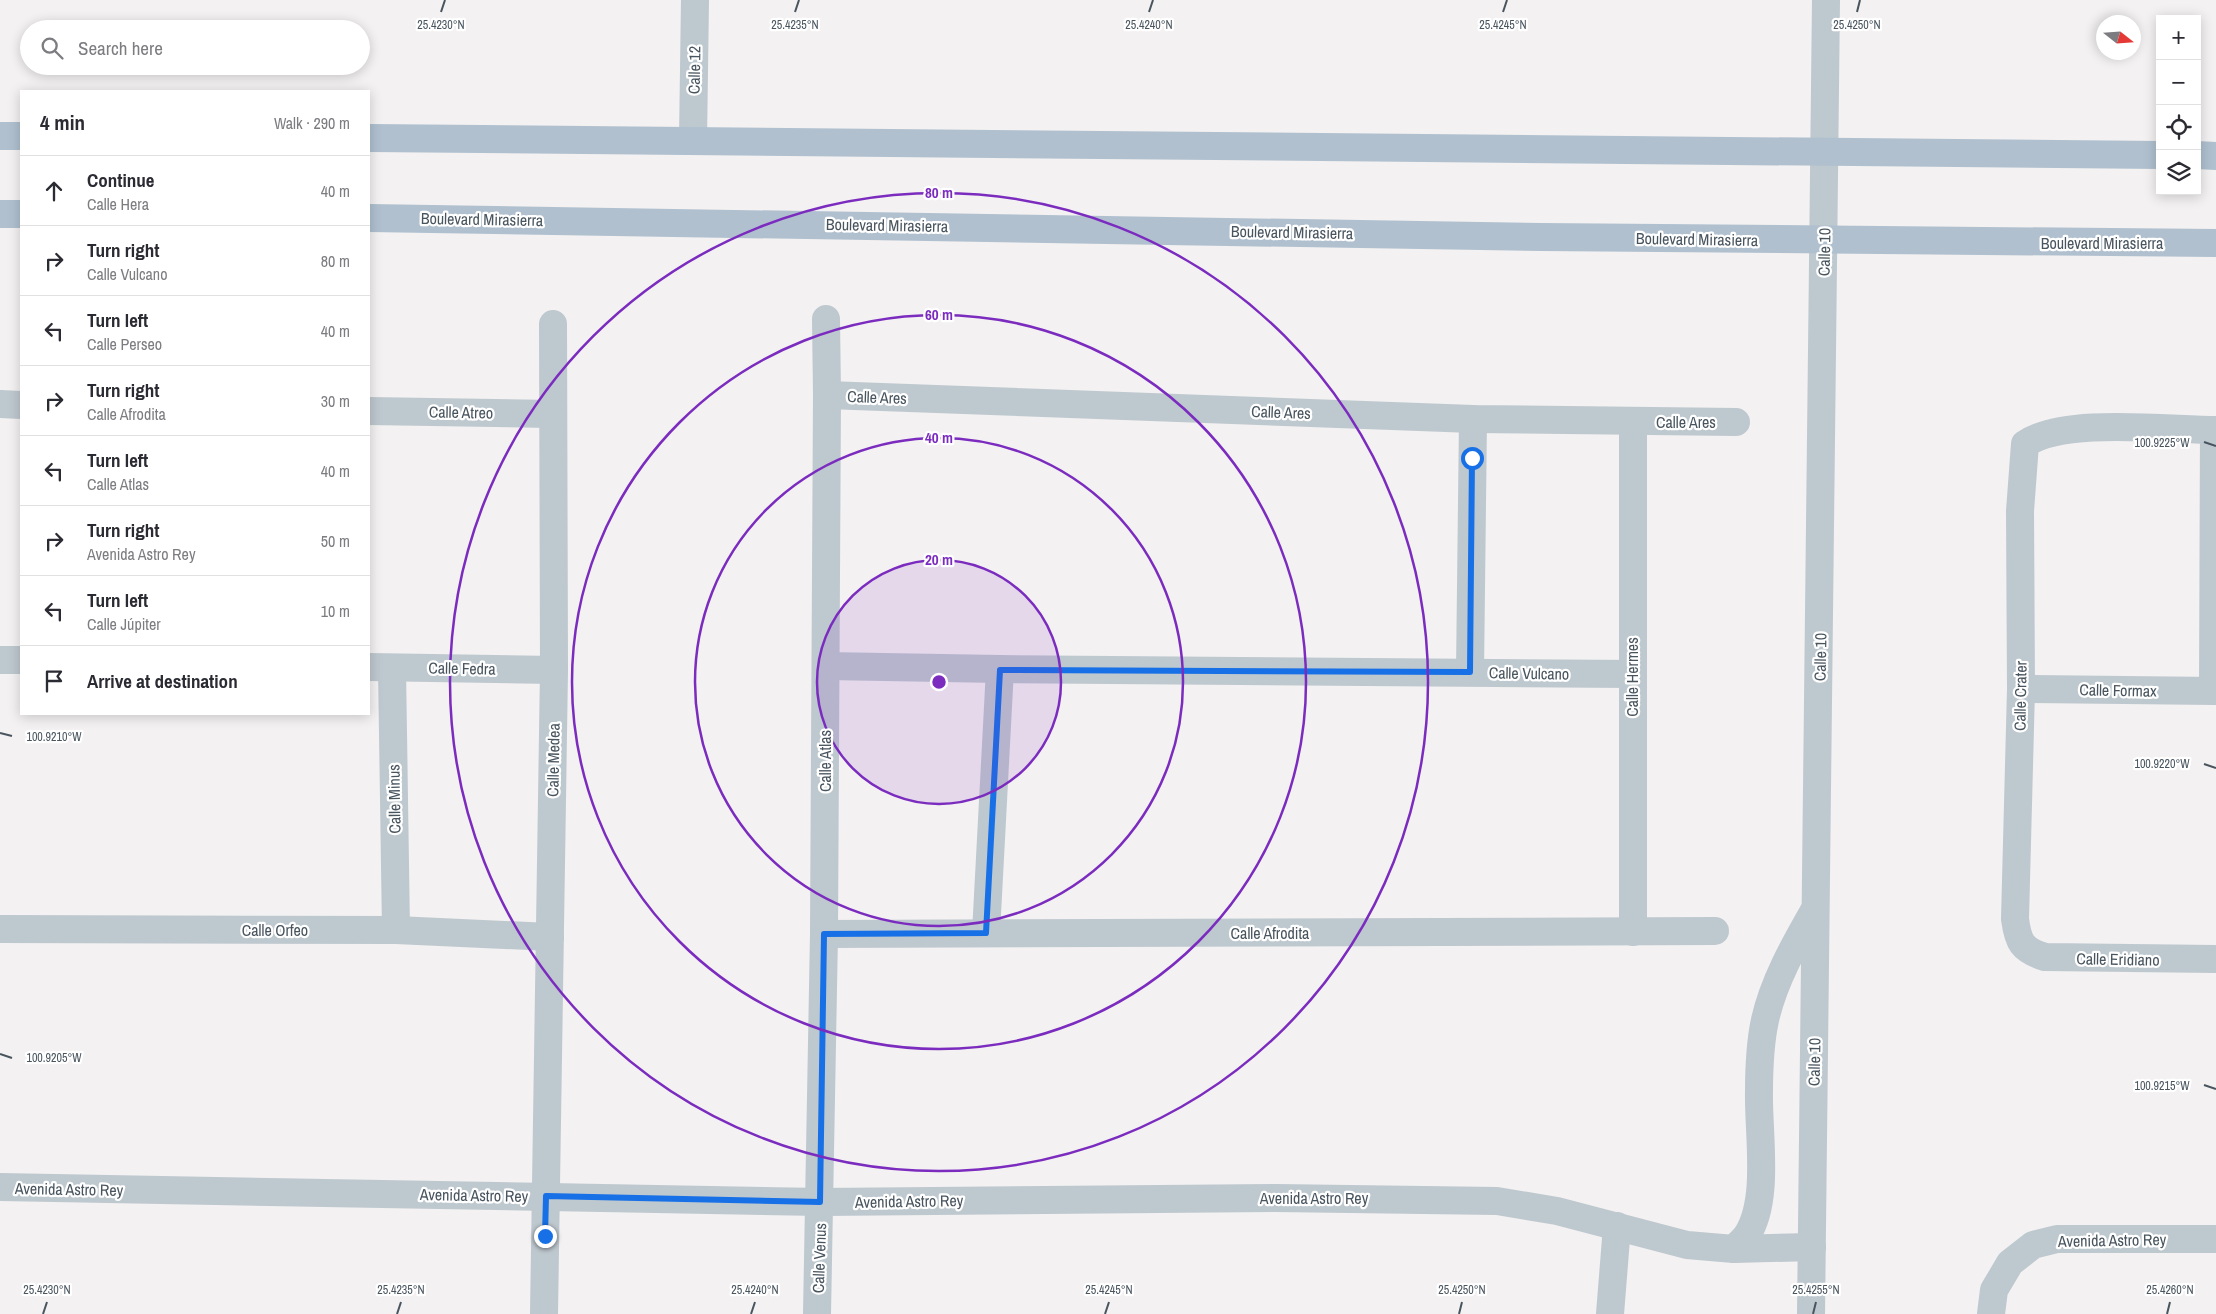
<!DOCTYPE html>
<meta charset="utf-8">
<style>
:root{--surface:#fff;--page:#f7f7f7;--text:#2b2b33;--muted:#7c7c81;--line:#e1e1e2}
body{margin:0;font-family:"Archivo Narrow",sans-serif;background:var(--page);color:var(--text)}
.controls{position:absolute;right:15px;top:15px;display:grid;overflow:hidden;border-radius:0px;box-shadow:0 2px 12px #0003}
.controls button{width:45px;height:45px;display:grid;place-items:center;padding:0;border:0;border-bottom:1px solid var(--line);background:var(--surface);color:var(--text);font:25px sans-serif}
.compass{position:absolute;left:2096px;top:15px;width:45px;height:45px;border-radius:50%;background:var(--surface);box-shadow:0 2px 12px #0003;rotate:107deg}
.stop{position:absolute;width:15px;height:15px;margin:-11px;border:4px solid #1870e6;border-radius:50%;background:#fff}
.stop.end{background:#1870e6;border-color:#fff;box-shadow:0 1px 5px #0008}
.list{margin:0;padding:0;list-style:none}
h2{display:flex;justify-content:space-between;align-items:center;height:65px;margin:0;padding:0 20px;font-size:21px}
h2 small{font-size:16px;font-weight:400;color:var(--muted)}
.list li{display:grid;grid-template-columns:32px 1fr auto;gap:15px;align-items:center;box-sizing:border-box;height:70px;padding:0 20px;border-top:1px solid var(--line)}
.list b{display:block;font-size:19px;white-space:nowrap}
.list p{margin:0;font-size:16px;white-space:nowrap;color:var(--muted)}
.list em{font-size:16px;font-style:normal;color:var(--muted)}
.icon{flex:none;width:28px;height:28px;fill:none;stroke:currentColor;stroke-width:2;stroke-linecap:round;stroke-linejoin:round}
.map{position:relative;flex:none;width:2216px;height:1314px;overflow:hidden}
.search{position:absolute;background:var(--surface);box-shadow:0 2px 12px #0003;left:20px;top:20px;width:350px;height:55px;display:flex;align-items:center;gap:12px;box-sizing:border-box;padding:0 18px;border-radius:28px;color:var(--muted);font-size:19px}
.panel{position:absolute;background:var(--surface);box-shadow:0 2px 12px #0003;left:20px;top:90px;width:350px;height:625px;border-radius:0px}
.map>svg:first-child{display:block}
</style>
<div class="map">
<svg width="2216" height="1314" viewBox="0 0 2216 1314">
<rect width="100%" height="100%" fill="#f3f1f1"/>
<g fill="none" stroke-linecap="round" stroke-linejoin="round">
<g stroke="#bec8cf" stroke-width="28">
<path d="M693 140 695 0"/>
<path d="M827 395 1473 419 1736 422"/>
<path d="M0 404 21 405"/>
<path d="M369 411 553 414"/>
<path d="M1633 421V932"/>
<path d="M2216 430C2168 430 2063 417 2025 444L2020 511 2021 689 2015 919C2018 942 2022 950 2045 957L2216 959"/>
<path d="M0 660H21"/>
<path d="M826 666 1000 669 1632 674"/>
<path d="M369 667 554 670"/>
<path d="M392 668 396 930"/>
<path d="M1470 672 1473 419"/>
<path d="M2021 689 2216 691"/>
<path d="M2213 691 2214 430"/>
<path d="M0 929 396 930 550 937"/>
<path d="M986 933 1000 669"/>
<path d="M824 934 1715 931"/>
<path d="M0 1187 821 1202 1276 1198 1497 1201 1557 1211 1687 1245 1734 1249 1812 1247"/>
<path d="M1734 1249C1738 1244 1744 1240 1747 1235 1770 1200 1758 1133 1759 1092 1759 1068 1760 1043 1765 1020 1774 980 1795 944 1815 909"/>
<path d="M544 1314 554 670 553 324"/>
<path d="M817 1314 824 934 827 395 826 319"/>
<path d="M1610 1314 1617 1226"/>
<path d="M1811 1314 1826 0"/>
<path d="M1991 1314 1994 1290 2010 1263 2033 1245 2057 1239H2216"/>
</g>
<g stroke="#b0c0cf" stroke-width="28">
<path d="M0 136H21"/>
<path d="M369 138 2160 155"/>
<path d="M2197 155 2216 156"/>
<path d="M0 214H21"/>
<path d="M369 218 1541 237 2216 243"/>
</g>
</g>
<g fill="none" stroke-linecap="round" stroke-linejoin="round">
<path stroke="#1870e6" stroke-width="6" d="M545 1236 546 1196 820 1202 824 934 986 933 1000 670 1470 672 1472 458"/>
</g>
<path fill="none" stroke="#48545e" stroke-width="2" d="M441 12 445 0M795 12 799 0M1149 12 1153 0M1503 12 1507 0M1857 12 1860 0M2204 442 2216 446M0 733 12 736M2204 764 2216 768M0 1054 12 1058M2204 1085 2216 1089M43 1314 47 1302M397 1314 401 1302M751 1314 755 1302M1105 1314 1109 1302M1459 1314 1462 1302M1813 1314 1816 1302M2167 1314 2170 1302"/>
<circle cx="939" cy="682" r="122" fill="#7b2cbf" fill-opacity=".12"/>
<g fill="none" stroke="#7b2cbf" stroke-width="2.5">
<circle cx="939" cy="682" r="122"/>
<circle cx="939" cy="682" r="244"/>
<circle cx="939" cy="682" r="367"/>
<circle cx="939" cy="682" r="489"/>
</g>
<g text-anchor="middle" stroke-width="4.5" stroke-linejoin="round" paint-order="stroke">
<g font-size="16" fill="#48545e" stroke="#fff">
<text transform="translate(694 70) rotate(-89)" y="6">Calle 12</text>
<text transform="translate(482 219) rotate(1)" y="6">Boulevard Mirasierra</text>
<text transform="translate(887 225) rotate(1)" y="6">Boulevard Mirasierra</text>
<text transform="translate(1292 232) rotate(1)" y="6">Boulevard Mirasierra</text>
<text transform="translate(1697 239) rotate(1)" y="6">Boulevard Mirasierra</text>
<text x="2102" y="249">Boulevard Mirasierra</text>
<text transform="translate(1824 252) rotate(-89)" y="6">Calle 10</text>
<text transform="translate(877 397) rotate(2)" y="6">Calle Ares</text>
<text transform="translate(461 412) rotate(1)" y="6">Calle Atreo</text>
<text transform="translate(1281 412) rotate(2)" y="6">Calle Ares</text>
<text x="1686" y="428">Calle Ares</text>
<text transform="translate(1820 657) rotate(-89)" y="6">Calle 10</text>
<text transform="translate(462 668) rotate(1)" y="6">Calle Fedra</text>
<text transform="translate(1529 673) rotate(1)" y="6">Calle Vulcano</text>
<text transform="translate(1632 677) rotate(-90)" y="6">Calle Hermes</text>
<text transform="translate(2118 690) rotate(1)" y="6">Calle Formax</text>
<text transform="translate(2020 696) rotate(-89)" y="6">Calle Crater</text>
<text transform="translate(553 760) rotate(-89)" y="6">Calle Medea</text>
<text transform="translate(825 761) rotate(-90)" y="6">Calle Atlas</text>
<text transform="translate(394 799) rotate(-91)" y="6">Calle Minus</text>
<text x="275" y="936">Calle Orfeo</text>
<text x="1270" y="939">Calle Afrodita</text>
<text transform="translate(2118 959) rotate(1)" y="6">Calle Eridiano</text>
<text transform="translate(1814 1062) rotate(-89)" y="6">Calle 10</text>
<text transform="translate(69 1189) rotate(1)" y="6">Avenida Astro Rey</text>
<text transform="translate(474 1195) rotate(1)" y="6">Avenida Astro Rey</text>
<text x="1314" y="1204">Avenida Astro Rey</text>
<text transform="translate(909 1201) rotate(-1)" y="6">Avenida Astro Rey</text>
<text transform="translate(2112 1240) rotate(-1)" y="6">Avenida Astro Rey</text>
<text transform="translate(819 1258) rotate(-88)" y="6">Calle Venus</text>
</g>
</g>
<g font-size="12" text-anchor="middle" fill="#48545e" stroke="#fff" stroke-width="4.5" stroke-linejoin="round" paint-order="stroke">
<text x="441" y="29">25.4230°N</text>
<text x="795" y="29">25.4235°N</text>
<text x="1149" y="29">25.4240°N</text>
<text x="1503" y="29">25.4245°N</text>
<text x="1857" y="29">25.4250°N</text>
<text x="2162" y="447">100.9225°W</text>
<text x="54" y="741">100.9210°W</text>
<text x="2162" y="768">100.9220°W</text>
<text x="54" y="1062">100.9205°W</text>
<text x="2162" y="1090">100.9215°W</text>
<text x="47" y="1294">25.4230°N</text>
<text x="401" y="1294">25.4235°N</text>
<text x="755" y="1294">25.4240°N</text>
<text x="1109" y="1294">25.4245°N</text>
<text x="1462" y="1294">25.4250°N</text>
<text x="1816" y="1294">25.4255°N</text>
<text x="2170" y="1294">25.4260°N</text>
</g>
<circle cx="939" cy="682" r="8" fill="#7b2cbf" stroke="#fff" stroke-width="2.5"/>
<g font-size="15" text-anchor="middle" font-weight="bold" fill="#7b2cbf" stroke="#fff" stroke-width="4.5" stroke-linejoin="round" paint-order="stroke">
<text x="939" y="198">80 m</text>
<text x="939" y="320">60 m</text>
<text x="939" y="443">40 m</text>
<text x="939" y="565">20 m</text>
</g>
</svg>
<div class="controls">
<button>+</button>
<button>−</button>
<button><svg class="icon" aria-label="locate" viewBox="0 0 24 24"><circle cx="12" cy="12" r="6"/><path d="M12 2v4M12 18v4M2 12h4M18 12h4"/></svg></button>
<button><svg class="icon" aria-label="layers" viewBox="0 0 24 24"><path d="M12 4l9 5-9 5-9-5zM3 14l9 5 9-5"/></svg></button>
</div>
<svg class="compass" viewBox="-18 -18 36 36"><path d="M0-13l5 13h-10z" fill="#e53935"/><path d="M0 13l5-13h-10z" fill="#7c7c81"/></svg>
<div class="stop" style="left:1472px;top:458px"></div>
<div class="stop end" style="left:545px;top:1236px"></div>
<div class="search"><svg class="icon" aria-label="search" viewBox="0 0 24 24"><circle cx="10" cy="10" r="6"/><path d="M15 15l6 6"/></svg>Search here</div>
<section class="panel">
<h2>4 min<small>Walk · 290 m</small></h2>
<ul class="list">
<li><svg class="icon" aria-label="ahead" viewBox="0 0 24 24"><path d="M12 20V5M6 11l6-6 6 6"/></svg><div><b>Continue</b><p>Calle Hera</p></div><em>40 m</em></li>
<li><svg class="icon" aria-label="right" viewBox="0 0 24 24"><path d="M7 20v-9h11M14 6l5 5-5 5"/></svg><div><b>Turn right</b><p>Calle Vulcano</p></div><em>80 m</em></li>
<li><svg class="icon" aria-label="left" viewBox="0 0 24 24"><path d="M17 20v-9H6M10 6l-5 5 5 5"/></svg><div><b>Turn left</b><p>Calle Perseo</p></div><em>40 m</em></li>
<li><svg class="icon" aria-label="right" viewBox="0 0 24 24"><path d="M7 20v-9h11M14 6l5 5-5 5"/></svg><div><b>Turn right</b><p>Calle Afrodita</p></div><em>30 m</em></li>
<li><svg class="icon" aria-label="left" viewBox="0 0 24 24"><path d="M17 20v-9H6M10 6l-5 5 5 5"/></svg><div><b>Turn left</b><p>Calle Atlas</p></div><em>40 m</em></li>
<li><svg class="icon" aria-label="right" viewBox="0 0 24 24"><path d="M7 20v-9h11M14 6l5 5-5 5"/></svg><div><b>Turn right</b><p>Avenida Astro Rey</p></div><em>50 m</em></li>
<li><svg class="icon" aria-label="left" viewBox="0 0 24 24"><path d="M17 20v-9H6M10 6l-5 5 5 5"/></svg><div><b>Turn left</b><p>Calle Júpiter</p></div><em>10 m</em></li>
<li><svg class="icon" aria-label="arrive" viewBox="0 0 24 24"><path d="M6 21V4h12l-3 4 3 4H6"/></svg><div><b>Arrive at destination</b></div></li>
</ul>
</section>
</div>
